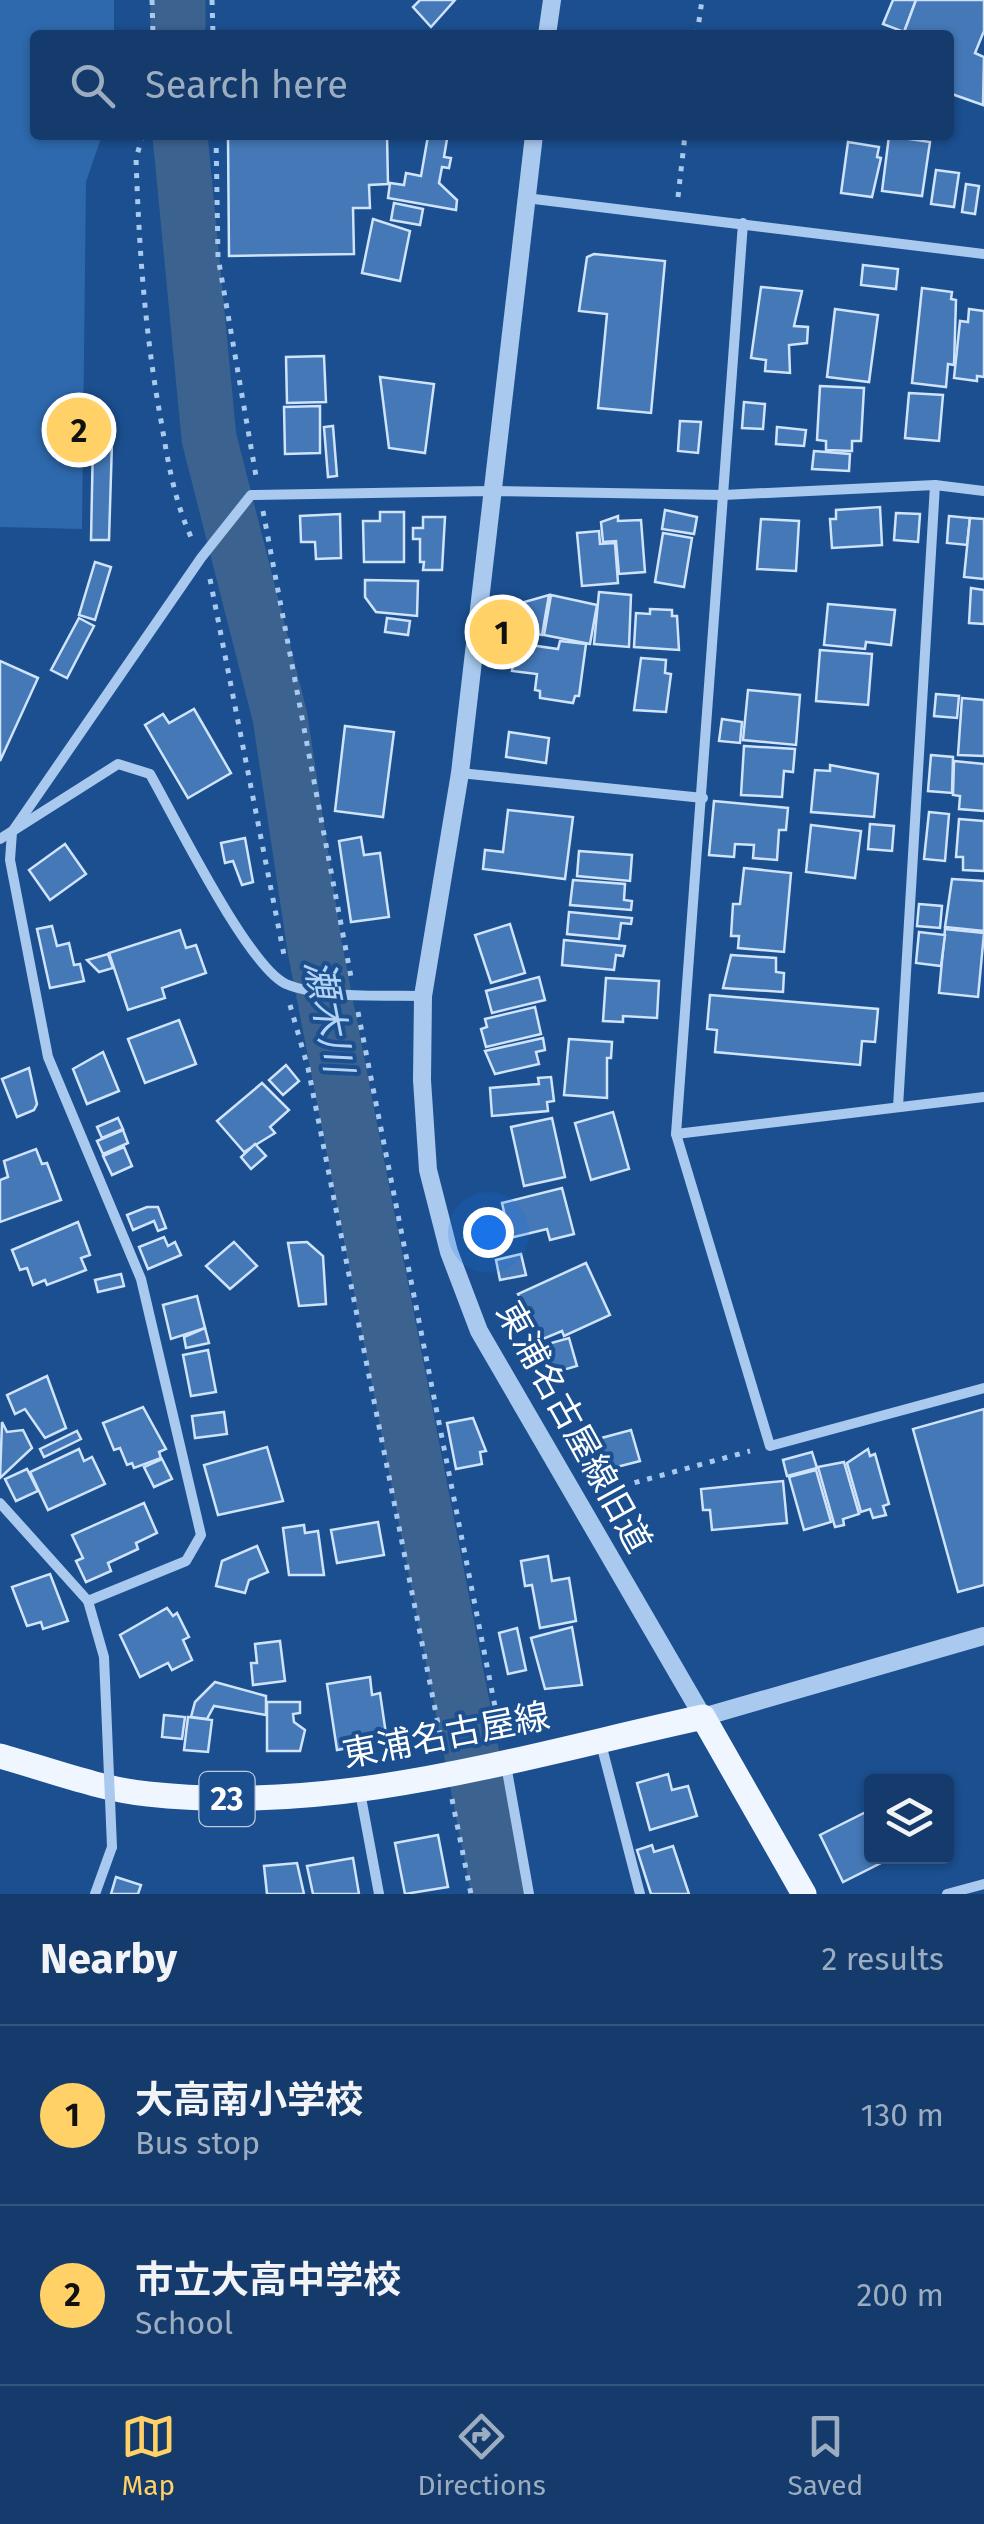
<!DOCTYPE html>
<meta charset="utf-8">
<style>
:root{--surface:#143b6b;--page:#214673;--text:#f1f3f6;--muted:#9dadc1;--line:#33557e;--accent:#ffd166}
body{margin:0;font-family:"Fira Sans","Noto Sans JP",sans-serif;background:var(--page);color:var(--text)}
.controls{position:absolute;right:30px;bottom:30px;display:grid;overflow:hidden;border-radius:10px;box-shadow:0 2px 8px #0004}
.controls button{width:90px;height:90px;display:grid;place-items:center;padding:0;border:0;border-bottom:2px solid var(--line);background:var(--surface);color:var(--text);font:50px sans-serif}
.you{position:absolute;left:488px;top:1232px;width:35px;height:35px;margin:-25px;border:8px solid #fff;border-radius:50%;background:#1a73e8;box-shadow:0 0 0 15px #1a73e833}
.badge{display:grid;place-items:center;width:65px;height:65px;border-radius:50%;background:var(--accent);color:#111;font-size:32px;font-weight:700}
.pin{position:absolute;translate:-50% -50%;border:5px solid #fff;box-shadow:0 2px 10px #0006}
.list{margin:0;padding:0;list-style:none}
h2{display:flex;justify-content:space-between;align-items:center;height:130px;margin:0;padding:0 40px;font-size:42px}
h2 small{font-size:32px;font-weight:400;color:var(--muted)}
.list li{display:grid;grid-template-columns:65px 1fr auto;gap:30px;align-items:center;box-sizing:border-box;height:180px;padding:0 40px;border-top:2px solid var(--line)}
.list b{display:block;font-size:38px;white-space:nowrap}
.list p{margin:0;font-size:32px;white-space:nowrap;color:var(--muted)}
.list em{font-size:32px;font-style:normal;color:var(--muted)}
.icon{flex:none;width:55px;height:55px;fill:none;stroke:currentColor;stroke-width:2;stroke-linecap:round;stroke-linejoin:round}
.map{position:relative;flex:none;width:984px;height:1894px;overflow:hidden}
.search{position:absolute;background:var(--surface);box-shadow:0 2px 8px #0004;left:30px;right:30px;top:30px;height:110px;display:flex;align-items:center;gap:25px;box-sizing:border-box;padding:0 35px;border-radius:10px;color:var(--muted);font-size:38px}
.sheet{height:490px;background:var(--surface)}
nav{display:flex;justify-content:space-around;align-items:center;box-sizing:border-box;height:140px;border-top:2px solid var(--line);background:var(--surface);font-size:28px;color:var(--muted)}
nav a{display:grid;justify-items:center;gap:5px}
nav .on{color:var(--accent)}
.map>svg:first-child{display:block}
</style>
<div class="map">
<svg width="984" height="1894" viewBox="0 0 984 1894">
<rect width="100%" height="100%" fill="#1b4f8f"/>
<path fill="#2e69ad" d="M0 0H114V35H35V135H102L86 182 82 529 0 527Z"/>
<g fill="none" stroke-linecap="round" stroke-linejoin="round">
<g stroke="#3c6290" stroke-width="55">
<path d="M178 0V35"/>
<path d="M180 135 209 438 280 717 315 949 499 1894"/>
</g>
</g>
<g fill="#4478b7" stroke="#cfe3fa" stroke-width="2.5">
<path d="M420 0H455L431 27 413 7Z"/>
<path d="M893 0H916L904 32 883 24Z"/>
<path d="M916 0H984V31L975 53 984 57 983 105 949 93V35H903Z"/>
<path d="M228 135H387L388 184 369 185 370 208H353L354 254 229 256Z"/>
<path d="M428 136 447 139 444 157 451 158 449 168 442 167 439 183 457 200 456 210 388 198 390 183 404 185 406 173 421 176Z"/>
<path d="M889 136 930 142 922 196 882 191Z"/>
<path d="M848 142 879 147 877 157 881 158 872 197 841 193Z"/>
<path d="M936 170 959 173 954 207 931 204Z"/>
<path d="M966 184 979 186 975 214 962 212Z"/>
<path d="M394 203 423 209 420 225 391 220Z"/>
<path d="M373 219 410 231 400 281 362 273Z"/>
<path d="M594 254 665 261 651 413 598 408 607 314 579 311 587 257Z"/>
<path d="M863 265 898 269 896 289 861 285Z"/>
<path d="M761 287 802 291 794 326 808 327 807 343 789 345 790 373 765 371 766 360 751 358Z"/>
<path d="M922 288 952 292 951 299 956 300 954 365 948 364 946 387 912 383Z"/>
<path d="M835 309 878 315 869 382 827 377Z"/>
<path d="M969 309 984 311V377L977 376V381L954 378 960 321 968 322Z"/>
<path d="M324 356 326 402 287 403 286 357Z"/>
<path d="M380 377 434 384 425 453 389 448Z"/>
<path d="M820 386 864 388 861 441H852V451L826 450V441L817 440Z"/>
<path d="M909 393 943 395 939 441 905 438Z"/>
<path d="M744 402 765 404 763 429 742 428Z"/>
<path d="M320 406V453L285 454 284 407Z"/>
<path d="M680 421 701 422 698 453 678 451Z"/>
<path d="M91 422H113V439L92 440Z"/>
<path d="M333 426 337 476 328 477 324 427Z"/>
<path d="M777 427 806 430 804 446 776 444Z"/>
<path d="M93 441 112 442 109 540H91Z"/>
<path d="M814 451 850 454 849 471 812 469Z"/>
<path d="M880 507 882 545 832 548 830 519H836V510Z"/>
<path d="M665 510 697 517 694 534 662 529Z"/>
<path d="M380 512H404V562H364L363 521H380Z"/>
<path d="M896 513 920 514 918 542 894 540Z"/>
<path d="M340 514 341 558 316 559 315 542H301L300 516Z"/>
<path d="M618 516V521L641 520 645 572 619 574 616 541 603 542 601 522Z"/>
<path d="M949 516 970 518 967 545 947 543Z"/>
<path d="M423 517H445L442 570H423L424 562H420V539H413V528H423Z"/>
<path d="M970 518 984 519V579L964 577Z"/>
<path d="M761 519 799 521 796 571 757 569Z"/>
<path d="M599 531 600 544 615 543 618 583 582 586 577 533Z"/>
<path d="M663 533 692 538 684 587 655 582Z"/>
<path d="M95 562 111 567 95 620 79 615Z"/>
<path d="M365 580 418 581 417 616 376 612 365 597Z"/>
<path d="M971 588 984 590V624L969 623Z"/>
<path d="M599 592 631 595 629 647 594 644Z"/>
<path d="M549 595 542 635 516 630 521 603Z"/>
<path d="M551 595 597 605 590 644 544 635Z"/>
<path d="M828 604 895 610 891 645 866 642 865 649 824 645Z"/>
<path d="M650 609 672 610V616H677L679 650 634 647 636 613 650 614Z"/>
<path d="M79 618 94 626 67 678 51 670Z"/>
<path d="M387 618 410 621 408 635 385 632Z"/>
<path d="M560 641 586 644 579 696H575L573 703 540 698V691L535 690 537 674 512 671 516 643 558 649Z"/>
<path d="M820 650 872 654 868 705 816 701Z"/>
<path d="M641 658 666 660 665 673 671 674 666 712 634 710Z"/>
<path d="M0 661 38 678 0 761Z"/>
<path d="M748 690 800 695 796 745 743 740Z"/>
<path d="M936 694 959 696 957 718 934 716Z"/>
<path d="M962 698 984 700V756L958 755Z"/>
<path d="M194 709 231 773 188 798 145 725 163 714 169 723Z"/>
<path d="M722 719 742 722 740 743 719 741Z"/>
<path d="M345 726 394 732 383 817 335 811Z"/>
<path d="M509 732 549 738 546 763 506 757Z"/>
<path d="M744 746 795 749 793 772 784 771 782 797 741 795Z"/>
<path d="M931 755 953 757 952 793 928 791Z"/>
<path d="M954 761 984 764V811L959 809 960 796 953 795Z"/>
<path d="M830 765 878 774 874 817 811 812 815 770 830 771Z"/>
<path d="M714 801 788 808 786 830H779L777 860 753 858 754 845 735 844 734 857 709 855Z"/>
<path d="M508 810 573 817 565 879 483 869 485 850 503 852Z"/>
<path d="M929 812 949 814 945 861 924 859Z"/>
<path d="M959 819 984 821V871L963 870V857H956Z"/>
<path d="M870 824 894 826 892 851 868 849Z"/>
<path d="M811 825 861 831 855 878 806 872Z"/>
<path d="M361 837 364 855 380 853 389 917 351 922 339 841Z"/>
<path d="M245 838 253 882 242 885 233 861 225 863 221 843Z"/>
<path d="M65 844 86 874 50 900 29 870Z"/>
<path d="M579 851 632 855 630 881 577 876Z"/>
<path d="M744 868 791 873 784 952 738 948 739 936H731L733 904H740Z"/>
<path d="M952 879 984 881V931L945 927Z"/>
<path d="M573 880 625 884 624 900 632 901 631 910 570 905Z"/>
<path d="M919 904 942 906 940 928 917 926Z"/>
<path d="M569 912 632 918 631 924 621 923 619 939 567 934Z"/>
<path d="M510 924 525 973 491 983 475 935Z"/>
<path d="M52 926 57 946 69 943 74 965 80 964 84 981 50 988 37 929Z"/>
<path d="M945 929 984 933 978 997 939 993Z"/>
<path d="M180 930 186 948 196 945 206 973 162 988 165 998 128 1010 109 953Z"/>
<path d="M919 932 945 935 941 966 916 963Z"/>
<path d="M564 940 625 946 623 956 616 955 614 970 562 965Z"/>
<path d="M108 954 113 968 99 972 87 960Z"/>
<path d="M731 955 776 958V972L784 973 783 992 723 988Z"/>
<path d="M539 977 545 1000 492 1013 486 991Z"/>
<path d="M606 978 659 981 657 1018 623 1016V1022L603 1021Z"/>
<path d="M710 995 878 1009 875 1042 862 1041 860 1065 715 1052 717 1030 707 1029Z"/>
<path d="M535 1007 541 1034 486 1047 481 1029 487 1027 485 1019Z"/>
<path d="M179 1020 196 1064 145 1083 128 1039Z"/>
<path d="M543 1038 545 1050 536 1052 539 1064 495 1074 485 1051Z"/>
<path d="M569 1039 612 1042 611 1058H607V1098L564 1095Z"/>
<path d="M103 1052 119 1091 87 1104 73 1069Z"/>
<path d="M286 1065 299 1081 283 1095 269 1080Z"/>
<path d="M29 1068 37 1104 34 1110 17 1117 2 1079Z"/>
<path d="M551 1077 554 1101 547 1102 548 1111 492 1116 490 1088 539 1084 538 1078Z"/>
<path d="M262 1083 289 1110 270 1127 275 1133 244 1152 217 1121Z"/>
<path d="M613 1112 629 1169 591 1180 575 1123Z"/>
<path d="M118 1118 123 1129 102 1138 97 1127Z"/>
<path d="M552 1118 565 1177 524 1186 511 1127Z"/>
<path d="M123 1130 128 1143 103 1154 97 1141Z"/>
<path d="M255 1144 266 1156 251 1169 241 1157Z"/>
<path d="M124 1147 132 1166 112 1175 103 1156Z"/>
<path d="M36 1149 42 1164 47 1163 61 1200 0 1222V1180L8 1177 4 1161Z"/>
<path d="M562 1188 574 1234 550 1240 547 1229 510 1238 502 1203Z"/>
<path d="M147 1207H158L166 1228 158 1231 154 1221 133 1230 127 1215Z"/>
<path d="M78 1222 90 1255 81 1258 86 1270 47 1285 45 1280 33 1285 27 1268 20 1270 12 1250Z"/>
<path d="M164 1237 168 1246 175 1242 181 1255 148 1269 139 1247Z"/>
<path d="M234 1242 257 1266 230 1289 206 1266Z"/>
<path d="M307 1242 323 1256 326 1304 299 1306 288 1243Z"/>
<path d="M521 1254 526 1275 500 1280 496 1260Z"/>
<path d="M586 1263 610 1315 564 1336 562 1331 543 1339 518 1294Z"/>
<path d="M121 1274 124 1286 98 1292 95 1280Z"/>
<path d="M197 1296 205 1328 171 1339 163 1305Z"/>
<path d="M205 1328 209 1343 186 1348 184 1337Z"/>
<path d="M569 1338 577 1366 546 1375 537 1347Z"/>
<path d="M208 1350 216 1392 191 1396 183 1355Z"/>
<path d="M47 1376 66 1428 45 1438 25 1409 15 1414 7 1395Z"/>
<path d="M143 1407 166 1449 159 1452 161 1458 134 1468 132 1463 127 1465 120 1448 114 1450 103 1423Z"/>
<path d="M984 1409V1585L958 1592 913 1429Z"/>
<path d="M224 1412 227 1434 195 1438 192 1416Z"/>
<path d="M473 1418 486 1451 480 1452 482 1464 456 1469 447 1423Z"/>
<path d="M2 1422 7 1432 23 1430 32 1448 0 1478Z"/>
<path d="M631 1430 640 1461 609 1469 601 1466 594 1440Z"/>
<path d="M77 1431 81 1439 44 1457 40 1449Z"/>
<path d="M267 1447 283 1501 218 1515 204 1465Z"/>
<path d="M79 1449 84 1461 92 1457 105 1484 48 1510 30 1472Z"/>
<path d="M868 1449 870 1456 875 1454 889 1504 883 1506 886 1515 873 1518 870 1509 861 1512 847 1463Z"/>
<path d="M812 1452 817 1468 787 1476 783 1460Z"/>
<path d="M162 1459 172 1479 154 1487 144 1467Z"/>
<path d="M844 1462 859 1514 843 1519 844 1525 835 1527 818 1467Z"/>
<path d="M27 1469 38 1491 16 1501 5 1479Z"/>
<path d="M816 1470 831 1522 804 1530 789 1477Z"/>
<path d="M783 1481 787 1523 712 1530 710 1510H703L701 1489Z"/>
<path d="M144 1503 157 1533 136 1543 138 1549 108 1563 111 1571 86 1582 76 1561 83 1558 72 1535Z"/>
<path d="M378 1522 384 1555 337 1563 331 1530Z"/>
<path d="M304 1525 305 1533 318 1531 324 1575H289L283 1528Z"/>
<path d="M257 1546 268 1572 249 1580 245 1593 216 1586 222 1561Z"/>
<path d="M548 1556 552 1581 569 1578 576 1621 540 1628 532 1585 525 1586 521 1561Z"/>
<path d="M50 1574 68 1621 43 1629 41 1622 27 1626 12 1587Z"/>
<path d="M167 1608 173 1616 177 1613 189 1637 183 1640 192 1660 172 1670 168 1663 140 1677 120 1635Z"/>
<path d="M572 1627 582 1685 545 1689 531 1638Z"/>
<path d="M517 1628 526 1670 508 1674 499 1633Z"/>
<path d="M280 1641 285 1681 253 1685 251 1663H257L255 1644Z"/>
<path d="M370 1677 372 1695 380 1693 387 1741 337 1750 327 1684Z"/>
<path d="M215 1682 266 1696V1715L214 1706 207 1719 191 1717 195 1702Z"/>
<path d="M267 1702H300V1713L293 1714 294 1722 305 1730 300 1751H267Z"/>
<path d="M164 1715 185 1717 182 1739 162 1737Z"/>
<path d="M188 1717 212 1720 208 1752 184 1750Z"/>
<path d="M668 1774 672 1790 688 1786 697 1816 650 1830 637 1783Z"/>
<path d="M872 1809V1856H895L843 1882 820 1835Z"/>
<path d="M438 1835 448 1887 405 1894 395 1843Z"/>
<path d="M652 1845 654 1852 673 1846 689 1894H651L637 1850Z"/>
<path d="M353 1858 359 1894H313L307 1866Z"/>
<path d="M297 1863 304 1894H267L264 1866Z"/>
<path d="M116 1877 141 1885 138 1894H111Z"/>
</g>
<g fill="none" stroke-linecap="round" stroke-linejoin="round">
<g stroke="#a9c9ee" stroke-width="5" stroke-dasharray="5 8" stroke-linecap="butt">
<path d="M152 0 153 35"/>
<path d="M212 0 213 35"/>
<path d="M697 35 702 0"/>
<path d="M143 135 136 158C139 249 145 336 162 426 168 463 175 502 191 537"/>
<path d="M216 135 218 257 256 476"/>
<path d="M678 197 685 135"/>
<path d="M263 511 351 977"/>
<path d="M210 579 284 955"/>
<path d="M290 1005 308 1068 443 1749"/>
<path d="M358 1012 501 1737"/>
<path d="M597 1493 750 1451"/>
<path d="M452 1799 471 1894"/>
</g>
<g stroke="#a9c9ee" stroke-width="10">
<path d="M526 198 984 254"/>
<path d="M743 223 676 1134 770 1446 984 1388"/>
<path d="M460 773 703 798"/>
<path d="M0 839 118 764 150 774C174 816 248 967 286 984 322 999 385 995 423 996"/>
<path d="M898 1107 935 485"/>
<path d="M676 1134 984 1097"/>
<path d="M0 1503 88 1601 104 1657 106 1704"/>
<path d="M88 1601 186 1561 201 1535 141 1279 48 1057 10 860 12 832 201 558 251 495 490 491 723 495 935 485 984 491"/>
<path d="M600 1740 640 1894"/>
<path d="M506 1765 529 1894"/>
<path d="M360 1792 379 1894"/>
<path d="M95 1894 112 1847"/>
<path d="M947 1894 984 1884"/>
</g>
<g stroke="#a9c9ee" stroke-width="18">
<path d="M547 35 552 0"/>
<path d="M534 135 460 773 423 996 422 1080 428 1170 449 1252 479 1331 703 1717 984 1636"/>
</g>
<path stroke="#f0f6ff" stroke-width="25" d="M0 1756C47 1769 99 1789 148 1794 338 1815 520 1757 703 1717L804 1894"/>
<path stroke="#a9c9ee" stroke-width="10" d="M106 1704 112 1847"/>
</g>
<g text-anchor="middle" stroke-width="8" stroke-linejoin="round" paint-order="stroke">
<rect fill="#1b4f8f" stroke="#bbcadd" stroke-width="2.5" x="199.5" y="1772" width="55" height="54" rx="8"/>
<g font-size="32" font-weight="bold" fill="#fff">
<text x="227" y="1810">23</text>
</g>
<g font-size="35" fill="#fff" stroke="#1b4f8f">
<text transform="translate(574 1427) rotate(61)" y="12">東浦名古屋線旧道</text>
<text transform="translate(446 1735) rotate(-11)" y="12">東浦名古屋線</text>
</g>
<g font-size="38" font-style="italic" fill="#b5d3f5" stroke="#1b4f8f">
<text transform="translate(329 1016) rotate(79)" y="13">瀬木川</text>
</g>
</g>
</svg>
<div class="controls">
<button><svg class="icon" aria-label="layers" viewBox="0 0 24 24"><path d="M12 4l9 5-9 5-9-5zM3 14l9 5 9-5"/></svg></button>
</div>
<div class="you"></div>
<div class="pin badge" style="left:502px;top:632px">1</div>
<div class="pin badge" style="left:79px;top:430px">2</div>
<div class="search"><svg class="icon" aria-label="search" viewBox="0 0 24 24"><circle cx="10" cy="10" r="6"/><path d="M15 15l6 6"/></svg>Search here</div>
</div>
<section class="sheet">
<h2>Nearby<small>2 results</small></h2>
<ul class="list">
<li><span class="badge">1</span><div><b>大高南小学校</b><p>Bus stop</p></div><em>130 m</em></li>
<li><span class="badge">2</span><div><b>市立大高中学校</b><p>School</p></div><em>200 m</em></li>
</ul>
</section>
<nav>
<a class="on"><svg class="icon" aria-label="map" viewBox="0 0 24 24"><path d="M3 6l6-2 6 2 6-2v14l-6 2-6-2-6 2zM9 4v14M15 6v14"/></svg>Map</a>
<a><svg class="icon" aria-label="directions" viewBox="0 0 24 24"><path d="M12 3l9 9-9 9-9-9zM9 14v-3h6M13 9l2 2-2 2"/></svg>Directions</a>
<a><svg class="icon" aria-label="saved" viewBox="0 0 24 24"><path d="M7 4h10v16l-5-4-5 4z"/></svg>Saved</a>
</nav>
